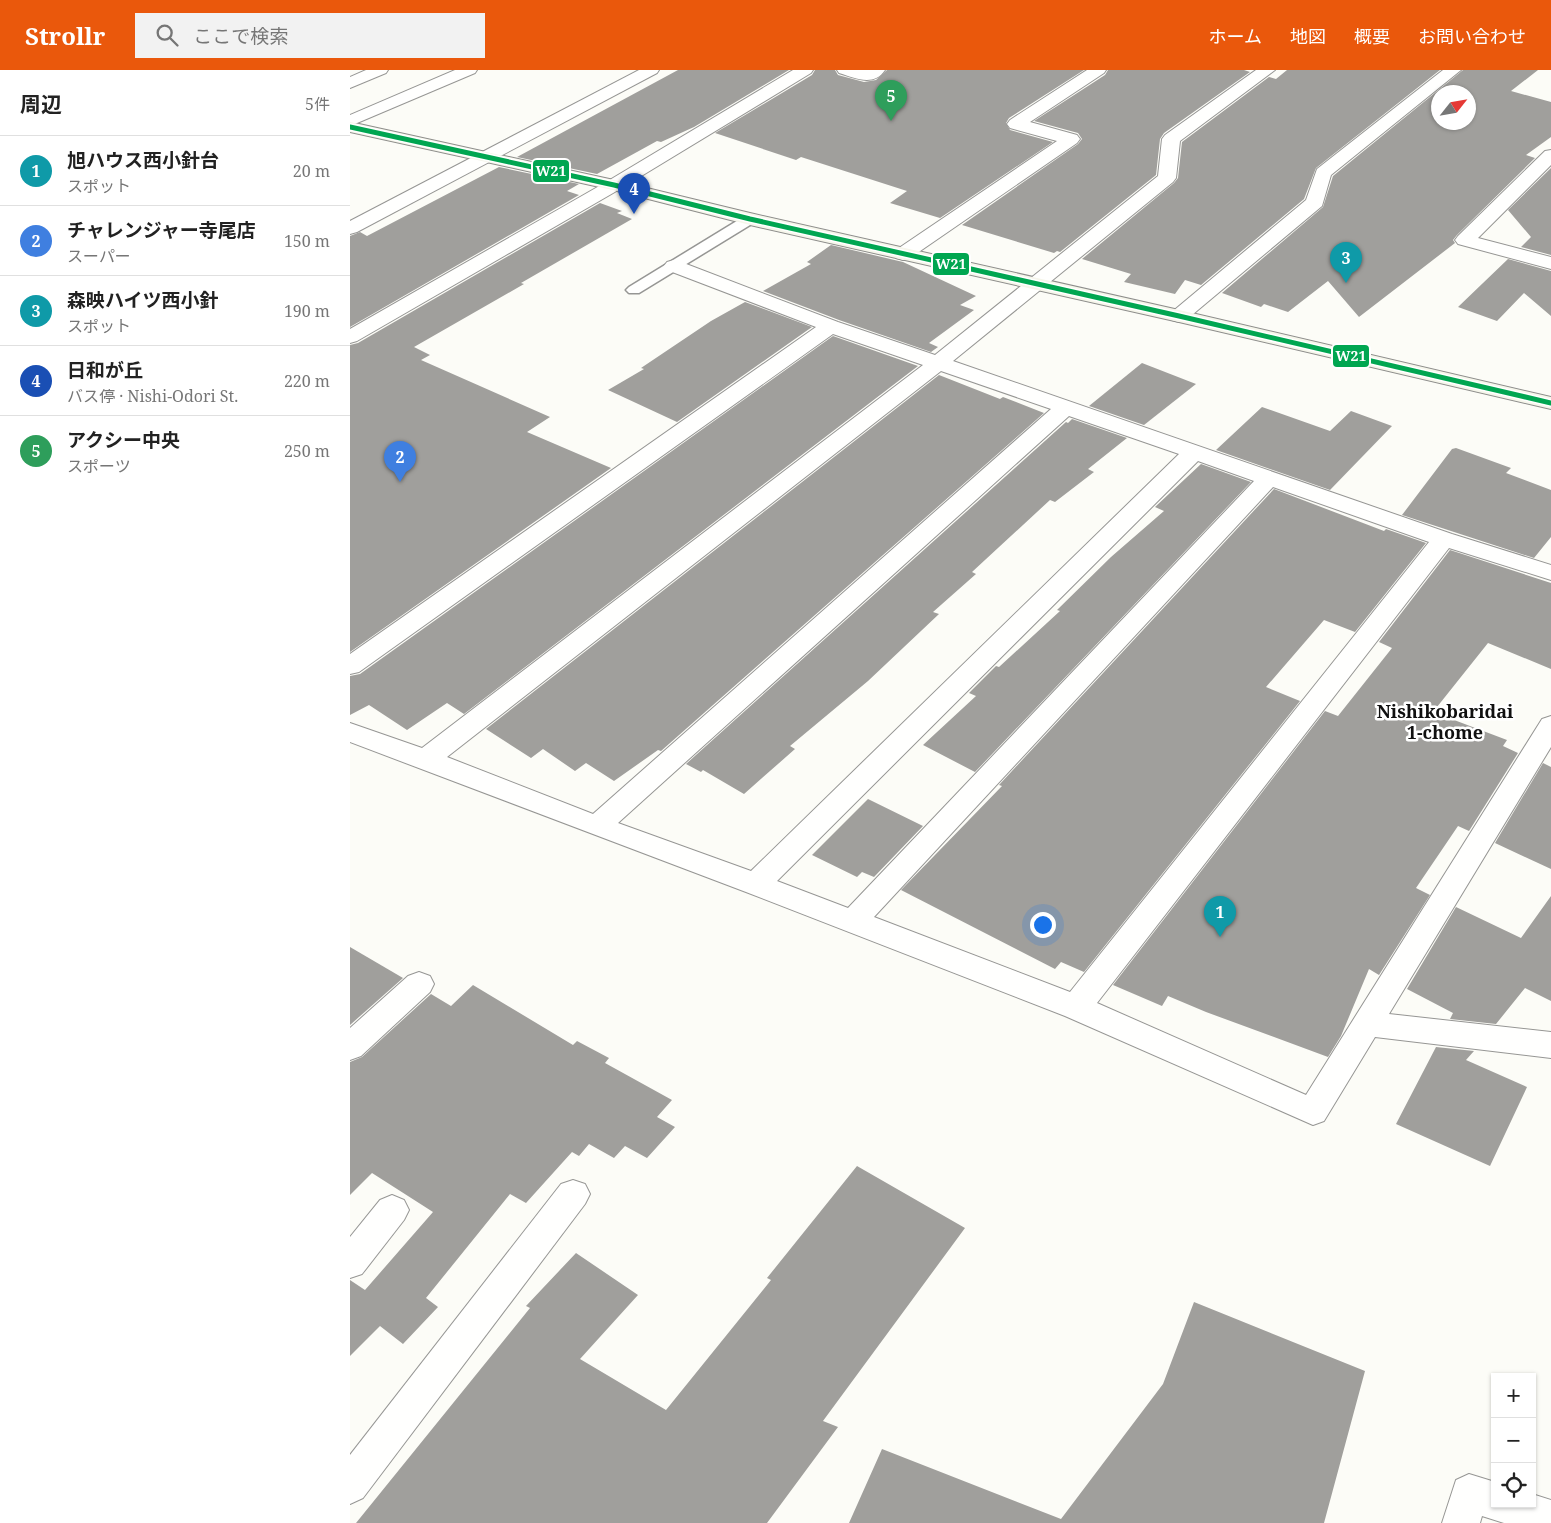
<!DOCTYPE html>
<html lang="ja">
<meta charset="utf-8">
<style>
:root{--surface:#fff;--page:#f2f2f2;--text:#222;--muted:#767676;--line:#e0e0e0;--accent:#ea580c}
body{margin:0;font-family:"Noto Serif","Noto Sans JP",serif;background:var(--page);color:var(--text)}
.controls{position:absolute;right:15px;bottom:15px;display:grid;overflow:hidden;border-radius:0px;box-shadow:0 1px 4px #0004}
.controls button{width:45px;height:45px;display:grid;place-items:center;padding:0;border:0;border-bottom:1px solid var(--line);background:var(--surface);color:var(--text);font:25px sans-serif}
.compass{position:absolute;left:1081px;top:15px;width:45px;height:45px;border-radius:50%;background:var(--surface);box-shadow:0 1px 4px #0004;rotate:59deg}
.you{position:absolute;left:692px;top:854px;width:18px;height:18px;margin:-12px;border:4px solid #fff;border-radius:50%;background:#1a73e8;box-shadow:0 0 0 8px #1a73e833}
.badge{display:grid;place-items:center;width:32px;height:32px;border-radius:50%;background:var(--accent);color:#fff;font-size:16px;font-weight:700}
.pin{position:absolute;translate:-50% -41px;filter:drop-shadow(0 1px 2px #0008)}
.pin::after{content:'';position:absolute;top:26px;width:18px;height:15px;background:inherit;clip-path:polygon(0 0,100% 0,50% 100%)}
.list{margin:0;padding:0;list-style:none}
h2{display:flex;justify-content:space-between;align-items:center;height:65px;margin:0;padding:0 20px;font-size:21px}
h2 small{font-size:16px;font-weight:400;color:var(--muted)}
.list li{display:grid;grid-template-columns:32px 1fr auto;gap:15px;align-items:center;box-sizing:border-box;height:70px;padding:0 20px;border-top:1px solid var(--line)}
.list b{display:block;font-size:19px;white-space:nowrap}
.list p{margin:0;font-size:16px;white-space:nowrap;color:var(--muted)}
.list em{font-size:16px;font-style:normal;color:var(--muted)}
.icon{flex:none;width:28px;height:28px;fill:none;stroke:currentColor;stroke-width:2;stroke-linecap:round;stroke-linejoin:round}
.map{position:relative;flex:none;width:1201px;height:1453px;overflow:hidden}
header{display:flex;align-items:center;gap:30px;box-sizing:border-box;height:70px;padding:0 25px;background:var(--accent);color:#fff}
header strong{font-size:24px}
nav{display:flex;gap:28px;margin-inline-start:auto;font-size:18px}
.search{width:350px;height:45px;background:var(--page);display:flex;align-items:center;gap:12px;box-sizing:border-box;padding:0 18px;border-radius:0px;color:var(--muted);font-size:19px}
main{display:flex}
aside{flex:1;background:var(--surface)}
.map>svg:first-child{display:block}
</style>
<header>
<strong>Strollr</strong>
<div class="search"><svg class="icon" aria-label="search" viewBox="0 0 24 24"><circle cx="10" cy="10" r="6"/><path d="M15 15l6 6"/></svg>ここで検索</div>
<nav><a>ホーム</a><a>地図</a><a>概要</a><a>お問い合わせ</a></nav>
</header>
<main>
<aside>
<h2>周辺<small>5件</small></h2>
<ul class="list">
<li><span class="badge" style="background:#0f9aa8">1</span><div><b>旭ハウス西小針台</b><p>スポット</p></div><em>20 m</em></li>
<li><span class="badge" style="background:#3f7fe0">2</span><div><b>チャレンジャー寺尾店</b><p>スーパー</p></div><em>150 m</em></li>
<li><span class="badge" style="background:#0f9aa8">3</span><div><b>森映ハイツ西小針</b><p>スポット</p></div><em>190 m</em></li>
<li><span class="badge" style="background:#1a4fb4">4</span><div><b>日和が丘</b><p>バス停 · Nishi-Odori St.</p></div><em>220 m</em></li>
<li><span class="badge" style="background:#2e9e5b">5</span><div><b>アクシー中央</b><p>スポーツ</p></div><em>250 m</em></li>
</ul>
</aside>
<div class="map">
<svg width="1201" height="1453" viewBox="0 0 1201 1453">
<rect width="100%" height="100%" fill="#fcfcf7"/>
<g fill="#a09f9c" fill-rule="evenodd">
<path d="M328 0H439L344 57 311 72 307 71 247 104 167 87Z"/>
<path d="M465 0H485L488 5 514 12 526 10 537 0H734L659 48 656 53 660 60 703 72 590 148 540 133 557 121 451 87 446 90 365 63 462 5Z"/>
<path d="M758 0H894L900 2 814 63 810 69 806 105 710 182 707 181 704 183 612 155 728 74 732 69 728 63 684 51 755 5Z"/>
<path d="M937 0H1090L966 98 954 129 851 215 835 210 825 224 774 212 781 204 732 189 824 113 828 108 832 72 919 7 926 9Z"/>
<path d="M1113 0H1188L1161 21 1201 32V67L1176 85 1185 88 1107 165 1103 170 1105 173 1009 247 978 211 938 242 914 234 911 237 872 223 973 137 983 106ZM1088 22H1118V52H1088Z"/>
<path d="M149 97 229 114 217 121 229 125 0 257V166L10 162 17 166Z"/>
<path d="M1201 98V185L1171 177 1181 167 1158 140Z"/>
<path d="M250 133 272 141 267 143 282 149 171 213 174 214 64 277 80 285 71 290 200 347 177 362 261 398 0 582V275L8 273Z"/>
<path d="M481 175 553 192 626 226 610 235 624 240 579 273 588 277 581 282 489 250 413 221 461 194 457 192Z"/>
<path d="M1158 189 1201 201V246L1174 223 1147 251 1108 237Z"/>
<path d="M395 232 462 257 327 352 258 320 294 299 291 298 361 251Z"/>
<path d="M483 266 568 296 114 644 97 633 57 660 19 635 0 645V606L10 604Z"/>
<path d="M792 293 846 314 794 355 739 336Z"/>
<path d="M589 305 650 329 653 327 694 343 311 681 308 680 264 711 236 693 225 701 193 679 181 688 136 659Z"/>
<path d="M912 337 980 361 1001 341 1042 356 980 420 866 380Z"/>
<path d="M722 349 777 368 738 399 744 402 705 432 700 430 622 502 626 504 583 542 589 544 518 611 440 676 445 679 394 724 353 700 351 702 336 694 716 352 718 353Z"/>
<path d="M1106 378 1161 398 1156 403 1201 420V467L1184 488 1052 445 1102 379Z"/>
<path d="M851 394 901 412 625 702 573 675 626 626 619 623 646 596 649 597 710 541 707 540 761 487 814 441 805 437Z"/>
<path d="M924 419 1034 461 1036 459 1076 473 1005 562 974 550 916 617 950 631 734 902 711 892 705 899 551 820 652 716 649 715Z"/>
<path d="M1100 480 1201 513V599L1138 573 1083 642 1157 670 1153 676 1168 683 1119 761 1108 756 1066 818 1080 825 1029 905 1019 899 991 966 978 987 856 942 818 926 812 936 763 915 975 641 988 646 1042 578 1029 572Z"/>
<path d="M1193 693 1201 697V799L1145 773Z"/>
<path d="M518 729 573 756 524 807 512 802 507 807 462 785Z"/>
<path d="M1201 826V931L1175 918 1146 954 1100 949 1103 943 1057 919 1106 837 1171 868Z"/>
<path d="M0 877 53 908 0 955Z"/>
<path d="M123 915 223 975 227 971 259 988 255 993 322 1030 307 1047 325 1057 297 1088 275 1076 264 1088 239 1074 229 1086 222 1082 176 1133 160 1124 76 1228 88 1237 53 1274 30 1256 0 1286V1210L15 1220 83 1142 22 1103 0 1125V992L12 987 81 924 101 936Z"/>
<path d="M1086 977 1124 981 1116 990 1177 1017 1140 1096 1046 1054Z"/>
<path d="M507 1096 615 1158 473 1351 488 1357 417 1453H6L180 1238 176 1236 226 1183 288 1225 230 1289 316 1340 421 1210 417 1208Z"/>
<path d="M844 1232 1015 1301 974 1453H499L532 1379 711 1449 813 1314Z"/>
</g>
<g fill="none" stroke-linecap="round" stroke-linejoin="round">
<g stroke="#969694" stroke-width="3">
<path id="lane" d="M400 145 405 146 407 149 405 152 289 223H279L276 220 279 217 395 146Z"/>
</g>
<g stroke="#969694" stroke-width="2">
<g id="street">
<path d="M16 0H38L36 3 0 18V7Z"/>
<path d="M105 0H127L125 3 0 56V45Z"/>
<path d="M289 0H309L307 3 7 162 0 164V151Z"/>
<path d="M443 0H463L461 3 270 119 7 271 0 273V259L258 111Z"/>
<path d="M487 0H535C524 17 505 8 489 3Z"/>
<path d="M737 0H756L754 3 680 52 727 65 730 69 727 73 560 188 553 190 546 188 543 184 546 180 707 71 660 58 657 54 660 50Z"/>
<path d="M906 0H925L830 71 826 108 823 112 603 291 1102 464 1201 495V510L1099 478 747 933 956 1025 1192 649 1201 646V677L1039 944 1201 962V988L1025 967 974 1051 963 1055 715 946 396 822 0 672V653L72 678 573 295 483 264 9 602 0 604V584L466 257 317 200 314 196 317 192 324 190 331 192 488 252 585 285 808 106 812 69 815 65ZM591 301 701 339 243 744 97 687ZM719 346 829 384 401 801 268 753ZM848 391 904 411 498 838 427 811ZM923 417 1079 472 720 922 524 847Z"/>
<path d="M1093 0H1111L981 105 972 136 836 250 829 252 822 250 819 246 822 242 956 130 967 99Z"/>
<path d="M1201 80V95L1128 168 1201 187V199L1108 174 1105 170 1108 166 1195 81Z"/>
<path d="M69 902 80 906 84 914 80 922 11 986 0 990V958L58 906Z"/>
<path d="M223 1110 235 1114 240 1124 235 1134 13 1428 0 1434V1385L211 1114Z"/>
<path d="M42 1125 54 1130 59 1140 54 1150 12 1204 0 1208V1167L30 1130Z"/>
<path d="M1119 1404 1145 1412V1434H1182V1424L1201 1430V1453H1154L1132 1446 1130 1453H1092L1106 1410Z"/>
</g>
</g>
<g stroke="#8d8d8b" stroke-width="2">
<path id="secondary" d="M0 52 264 110 400 143 829 240 1201 327V339L829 252 400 155 263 120 0 62Z"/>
</g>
<use href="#lane" fill="#fffffe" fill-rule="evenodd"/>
<use href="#street" fill="#fffffe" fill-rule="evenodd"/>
<use href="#secondary" fill="#f6f6eb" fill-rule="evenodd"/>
<g stroke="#fff" stroke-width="8">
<path id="bus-1" d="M0 57 264 115 400 149 829 246 1201 333"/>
</g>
<use href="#bus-1" stroke="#00a651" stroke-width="5"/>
</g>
<g text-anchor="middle" stroke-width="5" stroke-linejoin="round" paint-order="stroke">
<g font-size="18" font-weight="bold" fill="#101010" stroke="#fff">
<text x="1095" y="648">Nishikobaridai<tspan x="1095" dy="21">1-chome</tspan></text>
</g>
</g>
<g stroke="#fff" stroke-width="2">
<rect x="182" y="89" width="38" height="24" rx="5" fill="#00a651"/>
<rect x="582" y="182" width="38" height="24" rx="5" fill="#00a651"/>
<rect x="982" y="274" width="38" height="24" rx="5" fill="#00a651"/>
</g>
<g font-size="14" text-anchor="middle" font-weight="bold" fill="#fff">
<text x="201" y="106">W21</text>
<text x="601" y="199">W21</text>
<text x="1001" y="291">W21</text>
</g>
</svg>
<div class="controls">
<button>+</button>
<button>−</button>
<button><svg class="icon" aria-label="locate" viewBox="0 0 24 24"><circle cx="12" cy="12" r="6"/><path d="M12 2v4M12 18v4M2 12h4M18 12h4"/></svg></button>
</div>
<svg class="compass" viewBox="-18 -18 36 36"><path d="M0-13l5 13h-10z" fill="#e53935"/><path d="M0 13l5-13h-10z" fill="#767676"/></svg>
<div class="you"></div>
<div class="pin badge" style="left:870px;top:867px;background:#0f9aa8">1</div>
<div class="pin badge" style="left:50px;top:412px;background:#3f7fe0">2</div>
<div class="pin badge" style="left:996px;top:213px;background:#0f9aa8">3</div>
<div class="pin badge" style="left:284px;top:144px;background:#1a4fb4">4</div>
<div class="pin badge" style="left:541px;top:51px;background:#2e9e5b">5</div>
</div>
</main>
